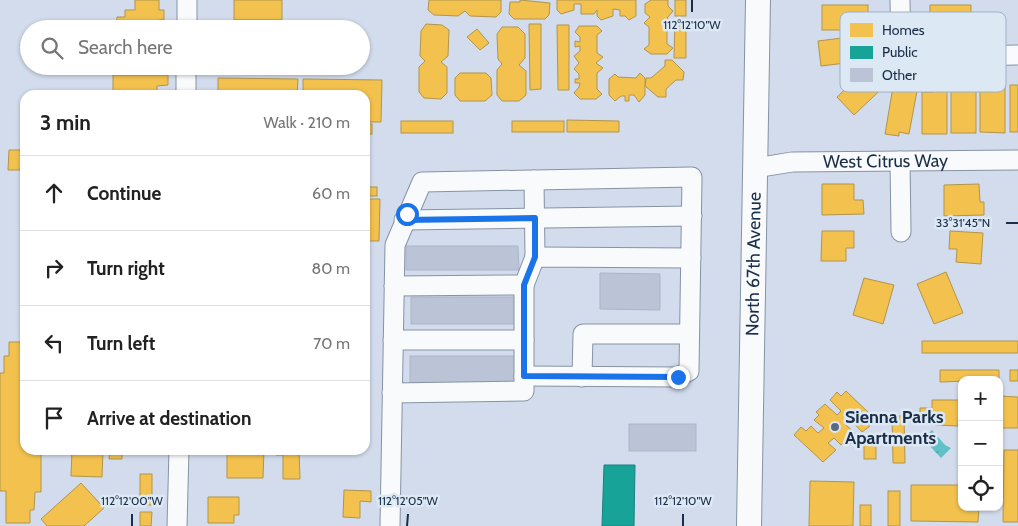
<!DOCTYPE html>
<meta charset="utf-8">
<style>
:root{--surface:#fff;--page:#f2f2f2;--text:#222;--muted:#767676;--line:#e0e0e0}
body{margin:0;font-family:Cabin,sans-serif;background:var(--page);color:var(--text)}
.controls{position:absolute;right:15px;bottom:15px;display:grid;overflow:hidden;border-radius:10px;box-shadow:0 1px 4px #0004}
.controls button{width:45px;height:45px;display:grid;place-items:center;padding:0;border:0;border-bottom:1px solid var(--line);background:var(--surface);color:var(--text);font:25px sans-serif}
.stop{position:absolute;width:15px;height:15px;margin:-11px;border:4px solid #1a73e8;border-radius:50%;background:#fff}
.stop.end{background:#1a73e8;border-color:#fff;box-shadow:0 1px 5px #0008}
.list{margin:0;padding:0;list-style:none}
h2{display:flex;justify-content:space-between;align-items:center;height:65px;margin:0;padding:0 20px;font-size:21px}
h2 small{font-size:16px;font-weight:400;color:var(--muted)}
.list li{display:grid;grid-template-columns:32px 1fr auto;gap:15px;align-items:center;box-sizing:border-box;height:75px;padding:0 20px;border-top:1px solid var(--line)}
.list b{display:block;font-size:19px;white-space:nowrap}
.list em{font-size:16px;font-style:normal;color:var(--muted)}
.icon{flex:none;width:28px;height:28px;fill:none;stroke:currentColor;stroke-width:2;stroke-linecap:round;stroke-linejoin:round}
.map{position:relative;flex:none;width:1018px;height:526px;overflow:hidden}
.search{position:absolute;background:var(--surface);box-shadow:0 1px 4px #0004;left:20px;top:20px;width:350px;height:55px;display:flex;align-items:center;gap:12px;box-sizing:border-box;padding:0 18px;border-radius:28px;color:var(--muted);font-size:19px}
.panel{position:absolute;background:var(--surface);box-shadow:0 1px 4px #0004;left:20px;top:90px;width:350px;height:365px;border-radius:15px}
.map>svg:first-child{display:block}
</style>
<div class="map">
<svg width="1018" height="526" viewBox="0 0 1018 526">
<defs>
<pattern id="water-ripples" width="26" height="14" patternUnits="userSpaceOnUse" patternTransform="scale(1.25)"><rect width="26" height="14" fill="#61c1c7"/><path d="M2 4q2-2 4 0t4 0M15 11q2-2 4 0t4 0" fill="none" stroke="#4f9da4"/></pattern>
</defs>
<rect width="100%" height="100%" fill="#d2dcec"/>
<path fill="url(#water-ripples)" d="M932 430 945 445 951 448 941 458 928 444 920 442Z"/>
<g fill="#f2c14e" stroke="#b1954c">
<path d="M135 0H159V10H164V20H159V29H116L117 17H125V10H135Z"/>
<rect x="234" y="0" width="48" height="20"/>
<path d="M429 0H501V12L496 17 470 16 465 11 458 16 434 15 428 10Z"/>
<path d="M520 0 550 3 549 15 545 19H514L509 14 510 2H520Z"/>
<path d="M557 0H636V16L629 20 625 16H620V10L613 9V16L601 20 597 16V10L594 14H581V4H574V10L561 14 557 10Z"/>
<path d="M651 0H668V6L673 11 667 18 674 23 667 30V44L673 48 667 54H651L644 49 649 45V27L644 23 650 17 645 13V4Z"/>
<rect x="675" y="0" width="11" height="16"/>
<rect x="822" y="5" width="46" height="25"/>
<path d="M930 5H971V15H977L978 30H930Z"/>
<path d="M675 20H686V58H674Z"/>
<path d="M426 24 442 25 449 30 448 56 441 62 447 67V93L441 99 424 98 419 92V67L425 61 420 56 421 31Z"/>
<path d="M529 24H541V89L530 90Z"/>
<path d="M557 25H569V90H558Z"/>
<path d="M579 26H597L602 31 597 35V53L603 57 596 63 603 68 597 73V89L602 94 596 99H580L574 93 579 87 580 83H575V79H579V74L574 69 579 63 574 56 580 51V46L575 47V41L580 42V37L575 32Z"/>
<path d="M502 27H518L525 34V58L519 65 526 71V95L519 101H502L497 95V70L502 64 498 59 497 34Z"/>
<path d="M477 29 489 43 480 50 467 37Z"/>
<path d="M866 35 870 60 821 66 818 41Z"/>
<path d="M665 60H672L684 72 683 80H676L666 89V97H658L645 86 646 78H651L665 66Z"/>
<path d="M873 63 890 81 854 115 837 97Z"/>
<path d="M237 66H275V68L237 67Z"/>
<path d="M460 73H486L491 78 492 95 485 101H460L455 95V78Z"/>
<path d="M640 73 645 78V95L639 102 634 95H629V101H625V96H621L615 101 609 95V79L615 74 618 77 636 78Z"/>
<path d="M113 75H168V85L157 86V94H113Z"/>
<path d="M218 78 298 79 297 95H218Z"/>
<path d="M303 79 382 80 381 122H365V95H303Z"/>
<rect x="951" y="83" width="25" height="50"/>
<path d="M980 83H1005V133L980 132Z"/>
<rect x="1010" y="85" width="8" height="47"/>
<path d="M935 86H947V134H922V92H934Z"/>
<path d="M893 87 917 91 909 134 899 132V136L885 134Z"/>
<path d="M567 120 619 121V132H567Z"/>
<rect x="401" y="121" width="52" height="12"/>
<rect x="512" y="121" width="52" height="11"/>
<rect x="365" y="124" width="7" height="10"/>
<path d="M9 150H25V170H8Z"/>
<path d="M822 184H854V200H863L864 214 822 215Z"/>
<path d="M979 184 980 202H984V215L944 216V185Z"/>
<rect x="365" y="187" width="12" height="9"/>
<path d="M365 199H380L379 241H365Z"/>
<path d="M822 231H854V248H846V261H821Z"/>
<path d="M950 231 983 233 981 264 956 262 957 249H949Z"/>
<path d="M946 272 963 313 934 324 917 284Z"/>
<path d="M864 278 894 285 883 324 853 315Z"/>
<rect x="922" y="341" width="96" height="12"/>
<path d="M9 342H25V450H41V492H35L34 510H30V523H6V491H0V373H4V356H9Z"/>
<path d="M940 370H999V380L940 382Z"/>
<rect x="1010" y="370" width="8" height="11"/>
<path d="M846 391 871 415 864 421 870 426 862 432 851 420 846 425 858 436 850 444 846 440 841 445 834 438 828 443 836 450 823 462 794 435 801 427 806 431 811 426 818 433 824 428 814 420 819 415 816 412 825 404 837 415 841 411 830 400 837 392 841 396Z"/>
<path d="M999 396 1018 397V428H999Z"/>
<path d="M932 400H959L958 426 935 425V420L920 421V408H932Z"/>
<path d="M892 416H904L905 463H893Z"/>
<rect x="864" y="435" width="12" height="24"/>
<path d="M72 450H103L102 477 71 476Z"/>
<path d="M110 450H122V459H109Z"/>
<path d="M227 450H264L263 478H227Z"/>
<path d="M285 450H299L300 479H283V455H276V451Z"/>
<path d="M1004 450H1018V522H1003Z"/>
<rect x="140" y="474" width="12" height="31"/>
<path d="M810 481 854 482 853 526H809Z"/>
<path d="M81 483 104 508 84 526H47L41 519Z"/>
<path d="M911 485H962V507H979L978 522 911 521Z"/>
<path d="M344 490 371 491V502L360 501V518L343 517Z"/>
<rect x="888" y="491" width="12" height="35"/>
<path d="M208 497H239V515H234V523H208Z"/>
<rect x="860" y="505" width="11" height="21"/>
<path d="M140 512H152L151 526H140Z"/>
</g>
<path fill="#17a398" stroke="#188080" d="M604 465H635L634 526H602Z"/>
<g fill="#bbc3d6" stroke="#adb4c9">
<path d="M406 246H518L519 270H406Z"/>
<path d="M600 273 660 274V310L600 309Z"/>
<rect x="411" y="297" width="105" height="27"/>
<rect x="410" y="356" width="105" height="31"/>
<rect x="629" y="424" width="67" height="27"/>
</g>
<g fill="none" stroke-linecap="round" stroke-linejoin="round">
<g stroke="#8693a5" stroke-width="21">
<g id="minor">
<path d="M900 0 901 57 1018 55"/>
<path d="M187 29V0"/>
<path d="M186 66V95"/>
<path d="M900 161 901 232"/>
<path id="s1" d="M755 168 792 162 1018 160"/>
<path d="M534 180 535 257"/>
<path d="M404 220 692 216"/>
<path d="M524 285 535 257 691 258"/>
<path d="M394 286 524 285V340"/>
<path d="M582 377 583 334H689"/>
<path d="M392 393 524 391V340H393"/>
<path d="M177 526 179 450"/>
<path d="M390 526 395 245 422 182 692 177 689 371 678 377 524 376"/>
</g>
</g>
<g stroke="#8693a5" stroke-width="26">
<g id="major">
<path id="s2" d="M749 526 758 0"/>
</g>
</g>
<use href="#minor" stroke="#f8fafc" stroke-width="19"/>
<use href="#major" stroke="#f8fafc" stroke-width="24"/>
</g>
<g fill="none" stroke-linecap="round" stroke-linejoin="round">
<path stroke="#1a73e8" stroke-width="6" d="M407 214 404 220 535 218V257L524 285V376L678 377"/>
</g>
<path fill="none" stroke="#1a2e48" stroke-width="2" d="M692 12V0M1006 223H1018M132 526V514M407 526 408 514M683 526V514"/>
<circle fill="#5a6b81" stroke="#dde8f5" stroke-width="2" cx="835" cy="427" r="5"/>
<g text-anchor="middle" stroke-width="5" stroke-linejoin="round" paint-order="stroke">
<g font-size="18" fill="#1a2e48" stroke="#dde8f5">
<text dy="6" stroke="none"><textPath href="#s1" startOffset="131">West Citrus Way</textPath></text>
<text dy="6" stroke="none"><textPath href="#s2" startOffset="262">North 67th Avenue</textPath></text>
</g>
<g font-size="18" font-weight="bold" fill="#1a2e48" stroke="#dde8f5" text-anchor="start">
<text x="845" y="423">Sienna Parks<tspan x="845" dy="21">Apartments</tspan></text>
</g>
</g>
<rect x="840" y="12" width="166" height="80" rx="8" fill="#dde8f5" stroke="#a2b0c1" stroke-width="1"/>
<rect x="850" y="23" width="23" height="14" fill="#f2c14e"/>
<rect x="850" y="46" width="23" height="13" fill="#17a398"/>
<rect x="850" y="68" width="23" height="14" fill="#bbc3d6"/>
<g font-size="14" fill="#1a2e48">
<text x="882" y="35">Homes</text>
<text x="882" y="57">Public</text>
<text x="882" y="80">Other</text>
</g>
<g font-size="12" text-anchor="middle" fill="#1a2e48" stroke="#dde8f5" stroke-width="5" stroke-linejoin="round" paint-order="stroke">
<text x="692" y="29">112°12'10"W</text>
<text x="963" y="227">33°31'45"N</text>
<text x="132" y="505">112°12'00"W</text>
<text x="408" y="505">112°12'05"W</text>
<text x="683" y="505">112°12'10"W</text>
</g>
</svg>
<div class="controls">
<button>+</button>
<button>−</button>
<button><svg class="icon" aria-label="locate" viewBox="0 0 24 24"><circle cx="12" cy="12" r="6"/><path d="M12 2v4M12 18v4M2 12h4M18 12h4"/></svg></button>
</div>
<div class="stop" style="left:407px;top:214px"></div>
<div class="stop end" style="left:678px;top:377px"></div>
<div class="search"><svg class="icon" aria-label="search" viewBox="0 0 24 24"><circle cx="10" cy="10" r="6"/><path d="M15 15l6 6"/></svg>Search here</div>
<section class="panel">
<h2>3 min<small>Walk · 210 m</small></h2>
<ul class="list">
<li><svg class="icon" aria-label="ahead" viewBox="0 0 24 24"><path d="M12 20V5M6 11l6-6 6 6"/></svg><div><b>Continue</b></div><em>60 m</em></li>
<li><svg class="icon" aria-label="right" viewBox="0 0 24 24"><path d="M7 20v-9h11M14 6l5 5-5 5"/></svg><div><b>Turn right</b></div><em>80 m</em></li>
<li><svg class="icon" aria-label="left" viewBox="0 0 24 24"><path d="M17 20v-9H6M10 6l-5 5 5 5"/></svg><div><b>Turn left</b></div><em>70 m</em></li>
<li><svg class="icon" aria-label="arrive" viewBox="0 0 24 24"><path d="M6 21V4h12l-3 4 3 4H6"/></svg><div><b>Arrive at destination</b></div></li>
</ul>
</section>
</div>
